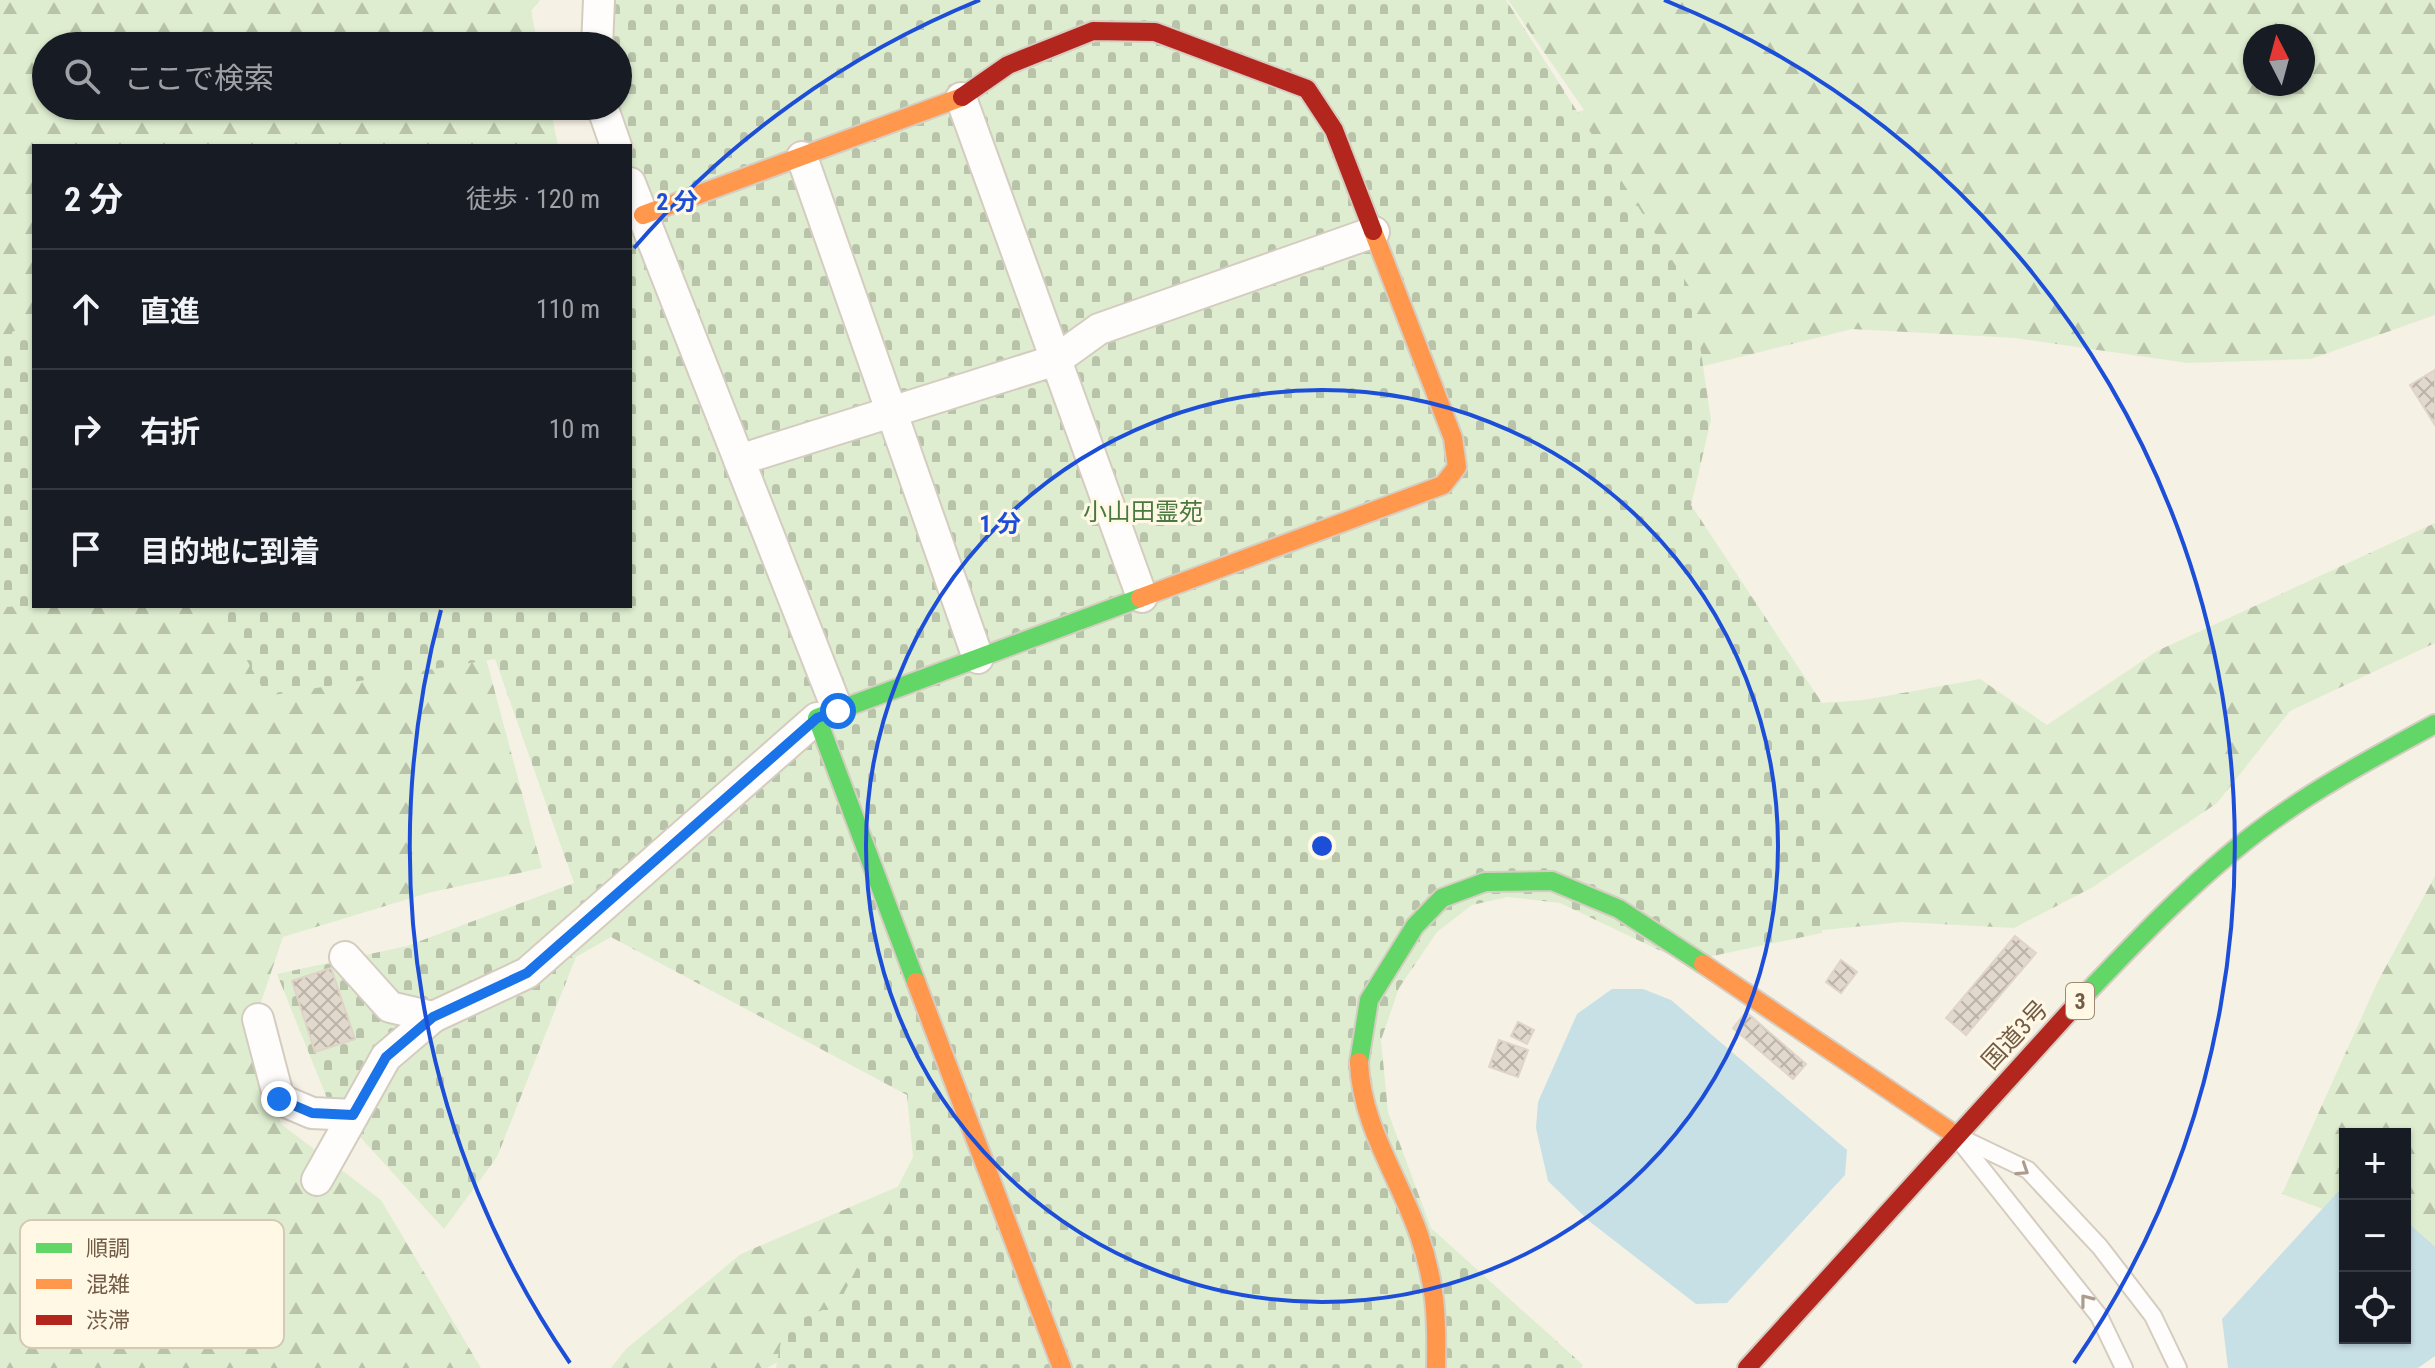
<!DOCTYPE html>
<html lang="ja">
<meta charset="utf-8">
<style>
:root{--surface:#171b24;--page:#242831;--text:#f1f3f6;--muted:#9ea1a6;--line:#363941}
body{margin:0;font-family:"Roboto Condensed","Noto Sans JP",sans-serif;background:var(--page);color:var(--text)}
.controls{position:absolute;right:24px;bottom:24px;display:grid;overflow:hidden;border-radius:0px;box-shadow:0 2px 6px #0004}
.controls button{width:72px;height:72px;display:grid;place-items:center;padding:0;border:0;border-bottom:2px solid var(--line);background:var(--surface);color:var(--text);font:40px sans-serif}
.compass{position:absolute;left:2243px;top:24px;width:72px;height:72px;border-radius:50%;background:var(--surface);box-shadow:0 2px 6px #0004;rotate:354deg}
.stop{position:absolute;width:24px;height:24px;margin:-18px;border:6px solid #1a73e8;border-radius:50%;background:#fff}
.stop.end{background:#1a73e8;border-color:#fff;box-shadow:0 2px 8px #0008}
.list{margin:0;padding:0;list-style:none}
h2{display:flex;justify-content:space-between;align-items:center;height:104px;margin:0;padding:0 32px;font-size:34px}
h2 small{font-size:26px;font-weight:400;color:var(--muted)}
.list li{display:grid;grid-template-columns:52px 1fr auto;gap:24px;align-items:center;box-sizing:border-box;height:120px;padding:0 32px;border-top:2px solid var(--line)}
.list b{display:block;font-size:30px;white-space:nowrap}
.list em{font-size:26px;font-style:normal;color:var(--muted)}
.icon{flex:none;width:44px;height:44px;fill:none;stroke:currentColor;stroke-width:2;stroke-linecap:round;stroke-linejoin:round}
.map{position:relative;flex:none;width:2435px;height:1368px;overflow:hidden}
.search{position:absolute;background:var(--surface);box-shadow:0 2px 6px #0004;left:32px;top:32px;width:600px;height:88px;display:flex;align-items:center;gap:20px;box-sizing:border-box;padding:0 28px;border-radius:44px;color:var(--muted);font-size:30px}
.panel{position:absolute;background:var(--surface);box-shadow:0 2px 6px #0004;left:32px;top:144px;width:600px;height:464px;border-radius:0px}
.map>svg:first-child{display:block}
</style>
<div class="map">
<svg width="2435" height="1368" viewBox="0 0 2435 1368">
<defs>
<pattern id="forest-firs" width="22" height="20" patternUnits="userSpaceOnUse" patternTransform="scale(2)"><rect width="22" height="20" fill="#deedcf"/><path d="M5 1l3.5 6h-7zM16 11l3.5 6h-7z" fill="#b8c3aa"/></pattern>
<pattern id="cemetery-stones" width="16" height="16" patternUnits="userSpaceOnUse" patternTransform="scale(2)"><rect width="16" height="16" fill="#deedcf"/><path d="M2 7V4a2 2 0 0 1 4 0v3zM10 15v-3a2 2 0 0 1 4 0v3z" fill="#b8c3aa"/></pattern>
<pattern id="building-cross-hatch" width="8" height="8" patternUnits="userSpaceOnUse" patternTransform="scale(2)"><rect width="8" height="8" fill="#e2d9cd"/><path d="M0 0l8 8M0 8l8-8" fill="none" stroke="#bcb3a8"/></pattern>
</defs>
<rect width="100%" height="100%" fill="#f6f1e5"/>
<g fill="url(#forest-firs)" fill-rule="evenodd">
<path d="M0 0H540L531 11 538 46H46V106H550L558 146H34V606H472L542 868 428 893 283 937 254 1023 281 1124 381 1200 481 1368H0Z"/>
<path d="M1508 0H2435V315L2311 359 2188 363 2015 338 1852 329 1696 368 1476 145 1584 110ZM2255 36H2303V84H2255Z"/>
<path d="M2435 523V643L2290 711 2217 803 2093 887 2014 928 1902 922 1698 943 1767 707 1864 700 1980 679 2047 725 2157 651Z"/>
<path d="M2435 876V1332L2405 1280V1134H2345V1217L2282 1194 2377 983Z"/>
<path d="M920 1177 919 1285 767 1368H611L626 1349 741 1254Z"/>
</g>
<g fill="url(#cemetery-stones)">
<path d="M589 0H1506L1692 291 1711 420 1691 505 1824 706 1822 933 1684 962 1560 903 1508 897 1472 905 1437 932 1399 988 1381 1040 1388 1112 1431 1228 1583 1365 1581 1368H776L784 1326 839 1303 913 1157 907 1095 611 937 576 957 497 1157 444 1229 329 1103 277 974 407 946 574 883 495 659 267 696 223 618 201 606H630V146L592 106H618V46H586Z"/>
<path d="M34 321V606L0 607V338Z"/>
</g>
<g fill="#c7e0e6">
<path d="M1612 989H1643L1671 1000 1847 1150 1845 1175 1727 1303 1696 1304 1589 1221 1548 1181 1536 1128 1538 1102 1577 1014Z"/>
<path d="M2345 1184V1338H2405V1220L2435 1247V1356L2418 1368H2228L2222 1319Z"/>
</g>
<g fill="url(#building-cross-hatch)" stroke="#dfd4c7" stroke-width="2">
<path d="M2435 370V425L2410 385Z"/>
<path d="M2015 936 2036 953 1966 1035 1946 1018Z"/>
<path d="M1841 960 1857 972 1841 993 1826 982Z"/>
<path d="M331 968 355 1039 315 1052 292 981Z"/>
<path d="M1746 1012 1806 1064 1793 1079 1733 1028Z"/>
<path d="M1518 1022 1534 1030 1527 1044 1511 1036Z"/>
<path d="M1499 1040 1528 1050 1518 1077 1489 1067Z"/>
</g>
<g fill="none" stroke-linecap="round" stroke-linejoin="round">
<g stroke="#d5ccc0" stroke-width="20">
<g id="lane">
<path d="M1959 1137 2028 1170 2100 1247 2153 1316 2178 1368"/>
<path d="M1959 1140 2099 1316 2124 1368"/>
</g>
</g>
<g stroke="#d5ccc0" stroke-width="34">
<g id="street">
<path d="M597 46 599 0"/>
<path d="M961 98 1142 597"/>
<path d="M602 106 616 146"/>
<path d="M802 157 978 658"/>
<path d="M630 183 838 711"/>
<path d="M739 460 1056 360 1099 329 1374 232"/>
<path d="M345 957 390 1007 433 1017 527 973 817 718"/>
<path d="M258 1019 279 1099 312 1113 353 1115"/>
<path d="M317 1180 386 1057 433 1017"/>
</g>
</g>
<g stroke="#d6cdc2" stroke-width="22">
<g id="fast">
<path d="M916 982 817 718 1140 598"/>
<path d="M2083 997C2138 939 2193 881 2257 832 2312 790 2374 757 2435 724"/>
<path d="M1359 1062 1369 1000 1415 926 1442 898 1485 882 1552 881 1619 909 1703 964"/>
</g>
</g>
<g stroke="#d6cdc2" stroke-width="22">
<g id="slow">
<path d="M643 215 962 97"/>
<path d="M1140 598 1443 485 1457 467 1453 438 1373 231"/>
<path d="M1703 964 1954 1134"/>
<path d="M916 982 1062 1368"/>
<path d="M1359 1062C1361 1125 1399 1177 1419 1235 1436 1285 1437 1317 1436 1368"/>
</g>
</g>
<g stroke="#d6cdc2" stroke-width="22">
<g id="jam">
<path d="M962 97 1008 65 1093 31 1155 32 1307 89 1334 130 1373 231"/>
<path d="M1747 1368 2083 997"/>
</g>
</g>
<use href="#lane" stroke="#fefdfb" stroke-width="16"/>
<use href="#street" stroke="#fefdfb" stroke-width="30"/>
<use href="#fast" stroke="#63d668" stroke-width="18"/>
<use href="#slow" stroke="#ff974d" stroke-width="18"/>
<use href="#jam" stroke="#b3261e" stroke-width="18"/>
</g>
<defs><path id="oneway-chevron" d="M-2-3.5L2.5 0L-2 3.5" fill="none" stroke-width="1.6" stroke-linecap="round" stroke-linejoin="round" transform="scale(2)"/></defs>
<g stroke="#ab9c8e">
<use href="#oneway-chevron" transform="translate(2023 1170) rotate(33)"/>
<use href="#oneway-chevron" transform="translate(2086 1300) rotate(-128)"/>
</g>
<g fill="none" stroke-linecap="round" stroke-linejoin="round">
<path stroke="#1a73e8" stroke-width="10" d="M279 1099 312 1113 353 1115 386 1057 433 1017 527 973 817 718 838 711"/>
</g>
<g fill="none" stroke="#1d4ed8" stroke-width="4">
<circle cx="1322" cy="846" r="456"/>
<path d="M570 1363A912 912 0 0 1 441 610M634 248A912 912 0 0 1 980 0M1664 0A912 912 0 0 1 2074 1363"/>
</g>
<g text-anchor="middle" stroke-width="6" stroke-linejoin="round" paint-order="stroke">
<rect fill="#fff8e5" stroke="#9d8a76" stroke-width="2" x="2066" y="983" width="28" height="36" rx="6"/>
<g font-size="22" font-weight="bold" fill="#735b46">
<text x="2080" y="1009">3</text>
</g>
<g font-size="24" fill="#49793e" stroke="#fff8e5">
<text x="1143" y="520">小山田霊苑</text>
</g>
<g font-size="24" fill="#735b46" stroke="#fff8e5">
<text transform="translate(2015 1035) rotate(-47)" y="8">国道3号</text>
</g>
</g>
<rect x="20" y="1220" width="264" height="128" rx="12" fill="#fff8e5" stroke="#d5c9b5" stroke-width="2"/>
<rect x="36" y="1243" width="36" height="10" fill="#63d668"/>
<rect x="36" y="1279" width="36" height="10" fill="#ff974d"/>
<rect x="36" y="1315" width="36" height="10" fill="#b3261e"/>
<g font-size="22" fill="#735b46">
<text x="86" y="1256">順調</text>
<text x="86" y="1292">混雑</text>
<text x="86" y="1328">渋滞</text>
</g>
<circle cx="1322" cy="846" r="12" fill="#1d4ed8" stroke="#fff8e5" stroke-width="4"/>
<g font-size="24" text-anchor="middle" font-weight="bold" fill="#1d4ed8" stroke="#fff8e5" stroke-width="6" stroke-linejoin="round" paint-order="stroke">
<text x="677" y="210">2 分</text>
<text x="1000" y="532">1 分</text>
</g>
</svg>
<div class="controls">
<button>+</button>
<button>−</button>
<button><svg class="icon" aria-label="locate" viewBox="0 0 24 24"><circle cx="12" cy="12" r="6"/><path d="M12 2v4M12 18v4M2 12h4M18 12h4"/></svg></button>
</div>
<svg class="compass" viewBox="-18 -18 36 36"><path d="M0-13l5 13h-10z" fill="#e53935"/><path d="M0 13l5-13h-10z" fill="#9ea1a6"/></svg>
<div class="stop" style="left:838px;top:711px"></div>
<div class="stop end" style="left:279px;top:1099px"></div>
<div class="search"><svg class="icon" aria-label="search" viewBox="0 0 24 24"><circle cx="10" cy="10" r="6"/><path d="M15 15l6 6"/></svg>ここで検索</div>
<section class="panel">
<h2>2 分<small>徒歩 · 120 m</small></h2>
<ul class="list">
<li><svg class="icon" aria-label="ahead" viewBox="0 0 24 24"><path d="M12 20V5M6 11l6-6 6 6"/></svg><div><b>直進</b></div><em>110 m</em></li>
<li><svg class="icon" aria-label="right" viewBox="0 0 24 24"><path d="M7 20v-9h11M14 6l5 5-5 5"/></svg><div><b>右折</b></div><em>10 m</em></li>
<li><svg class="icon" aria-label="arrive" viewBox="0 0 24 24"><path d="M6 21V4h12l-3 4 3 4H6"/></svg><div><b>目的地に到着</b></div></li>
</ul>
</section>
</div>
